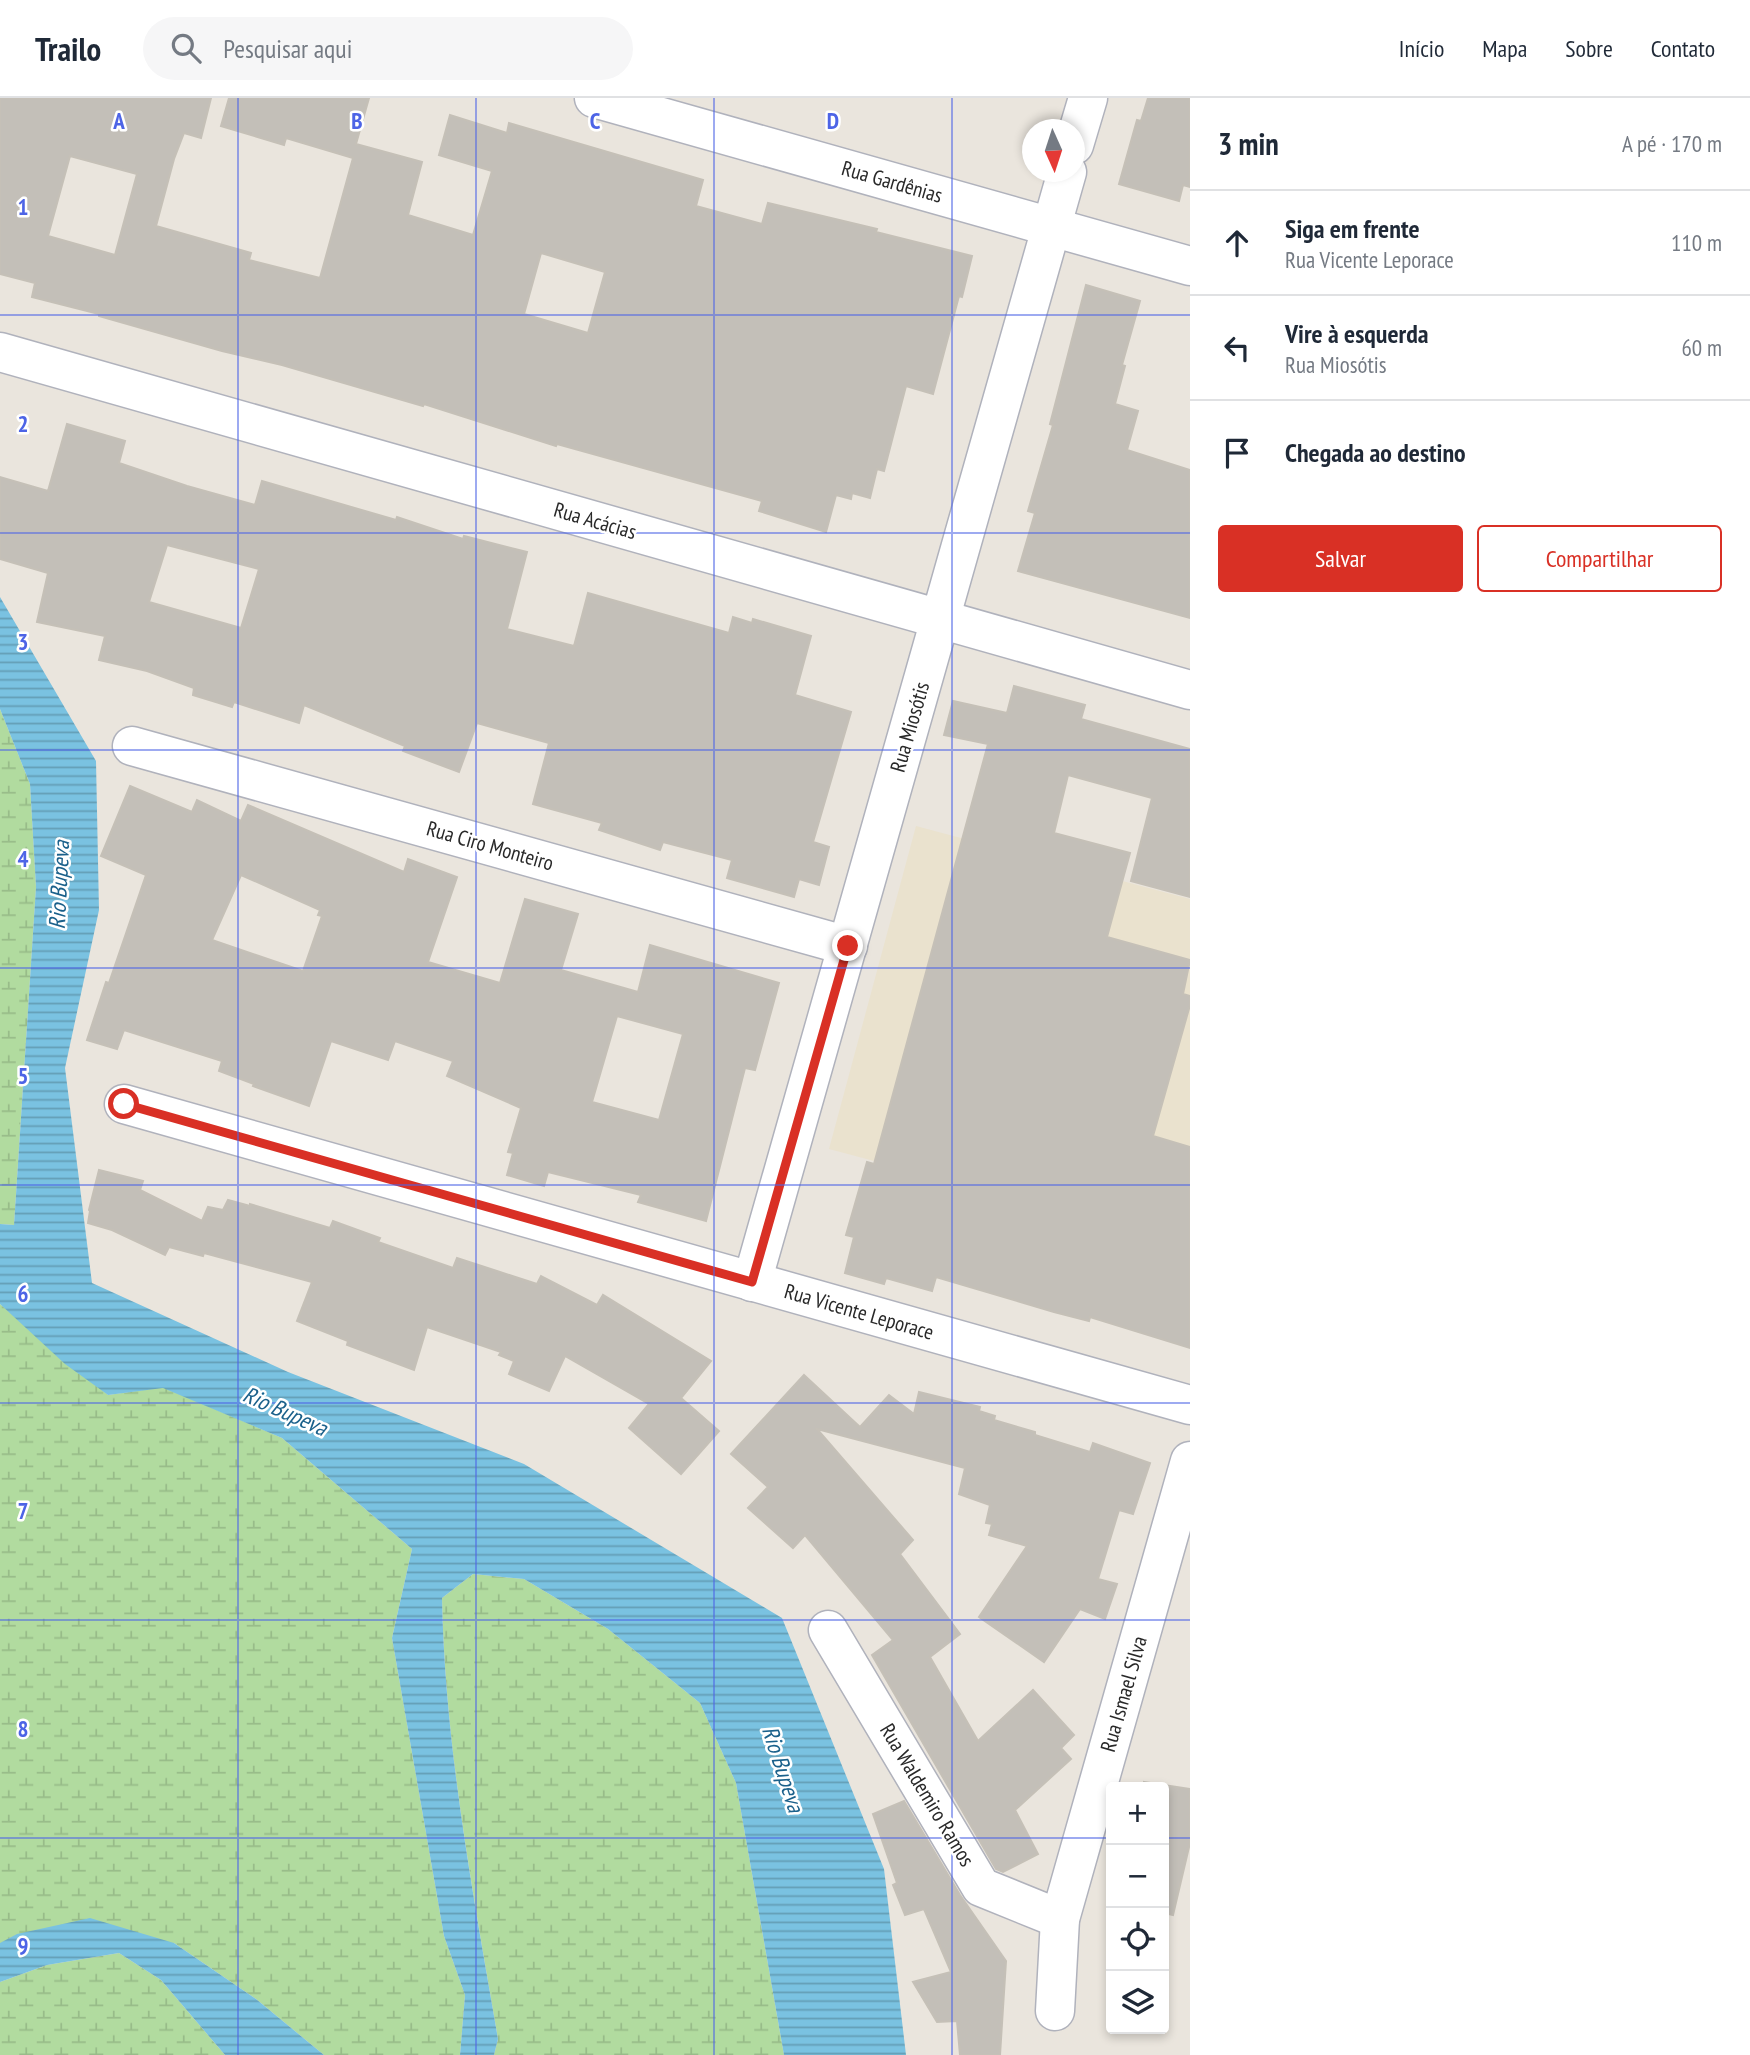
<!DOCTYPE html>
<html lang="pt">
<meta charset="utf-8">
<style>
:root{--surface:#fff;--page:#f6f6f7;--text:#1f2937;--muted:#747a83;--line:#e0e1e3;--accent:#d93025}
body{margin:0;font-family:"PT Sans Narrow",sans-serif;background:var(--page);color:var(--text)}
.controls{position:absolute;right:21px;bottom:21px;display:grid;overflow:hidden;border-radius:7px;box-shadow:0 4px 10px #0003}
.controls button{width:63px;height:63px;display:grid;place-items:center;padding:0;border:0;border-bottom:2px solid var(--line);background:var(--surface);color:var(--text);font:35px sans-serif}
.compass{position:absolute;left:1022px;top:21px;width:63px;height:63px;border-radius:50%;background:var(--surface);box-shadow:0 4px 10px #0003;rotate:177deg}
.stop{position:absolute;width:21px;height:21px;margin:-16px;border:5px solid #d93025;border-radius:50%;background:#fff}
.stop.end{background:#d93025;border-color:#fff;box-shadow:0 2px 7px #0008}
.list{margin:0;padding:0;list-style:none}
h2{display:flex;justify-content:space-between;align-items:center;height:91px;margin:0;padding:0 28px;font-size:30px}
h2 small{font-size:23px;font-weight:400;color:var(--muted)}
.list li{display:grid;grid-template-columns:46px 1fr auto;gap:21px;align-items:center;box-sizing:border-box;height:105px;padding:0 28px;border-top:2px solid var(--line)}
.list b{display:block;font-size:26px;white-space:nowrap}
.list p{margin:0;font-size:23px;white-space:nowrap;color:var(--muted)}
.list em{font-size:23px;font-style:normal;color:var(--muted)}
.actions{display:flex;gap:14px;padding:21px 28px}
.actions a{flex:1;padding:16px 0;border:2px solid var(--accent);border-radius:7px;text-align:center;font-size:24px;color:var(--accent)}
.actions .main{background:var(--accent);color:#fff}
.icon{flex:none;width:38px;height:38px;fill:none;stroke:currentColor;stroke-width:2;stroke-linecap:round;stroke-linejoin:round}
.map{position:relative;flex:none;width:1190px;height:1957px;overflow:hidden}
header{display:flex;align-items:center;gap:42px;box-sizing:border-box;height:98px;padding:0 35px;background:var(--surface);border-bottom:2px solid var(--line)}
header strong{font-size:33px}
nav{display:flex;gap:38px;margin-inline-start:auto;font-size:24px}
.search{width:490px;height:63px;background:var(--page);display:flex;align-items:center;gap:18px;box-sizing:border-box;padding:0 24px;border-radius:38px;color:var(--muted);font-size:26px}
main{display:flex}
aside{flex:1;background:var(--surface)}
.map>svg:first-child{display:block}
</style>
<header>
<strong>Trailo</strong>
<div class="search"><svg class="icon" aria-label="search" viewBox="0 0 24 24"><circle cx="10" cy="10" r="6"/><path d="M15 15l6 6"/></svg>Pesquisar aqui</div>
<nav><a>Início</a><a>Mapa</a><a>Sobre</a><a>Contato</a></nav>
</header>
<main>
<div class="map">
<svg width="1190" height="1957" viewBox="0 0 1190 1957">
<defs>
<pattern id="wetland-marsh" width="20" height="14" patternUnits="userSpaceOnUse" patternTransform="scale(1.75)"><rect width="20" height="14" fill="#b1db9f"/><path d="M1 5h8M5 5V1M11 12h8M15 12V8" fill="none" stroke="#98bc89"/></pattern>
<pattern id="water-rules" width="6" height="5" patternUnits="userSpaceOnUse" patternTransform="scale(1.75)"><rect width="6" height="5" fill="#7ac2e1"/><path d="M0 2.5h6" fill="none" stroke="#649eb6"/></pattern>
</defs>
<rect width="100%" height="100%" fill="#eae5dd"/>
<path fill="#eae2ce" d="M916 728 1190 801V1147L829 1051Z"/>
<g fill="url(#wetland-marsh)">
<path d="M0 611 30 686 36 789 14 1127 0 1126Z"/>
<path d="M0 1206 108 1297 163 1289 282 1340 412 1451 392 1540 444 1838 465 1897 460 1957H324L256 1901 174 1845H0Z"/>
<path d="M473 1476 524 1481 608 1531 700 1605 736 1685 784 1957H494L498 1941C473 1794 445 1649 442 1500Z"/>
<path d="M119 1855 161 1882 225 1957H0V1884L47 1867Z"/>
</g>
<g fill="url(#water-rules)">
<path d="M0 499 96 663 99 812 65 970 92 1185 288 1274 524 1366 782 1520 884 1771 906 1957H784L736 1685 700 1605 608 1531 524 1481 473 1476 442 1500C445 1649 473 1795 498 1941L494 1957H460L465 1897 444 1838 392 1540 412 1451 282 1340 163 1290 108 1297 65 1266 0 1206V1126L14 1127 36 789 30 686 0 611Z"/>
<path d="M90 1820 174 1845 256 1901 324 1957H225L161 1882 119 1855 47 1867 0 1884V1845L17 1836Z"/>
</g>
<g fill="#c3bfb8" stroke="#c5c0b7" stroke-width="2" fill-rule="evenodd">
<path d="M0 0H211L201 40 184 35 174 61 156 128 251 155 249 162 320 180 353 60 286 40 284 47 221 28 229 0H369L356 46 422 64 408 117 473 137 492 73 439 57 450 17 507 35 509 25 703 82 696 108 762 126 768 105 877 131 876 134 972 158 962 199 959 198 933 296 906 288 884 373 877 371 870 400 852 395 851 401 836 397 826 434 759 413 762 403 557 346 556 348 424 306 423 308 282 267 222 253 99 218V216L32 199 35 185 0 176ZM70 58 137 76 115 157 48 138ZM541 155 605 174 588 235 524 216Z"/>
<path d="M1148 0H1190V89L1183 87 1179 103 1119 86 1137 22 1141 23Z"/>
<path d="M1086 187 1140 203 1122 267 1125 268 1115 306 1138 313 1127 352 1190 372V520L1018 473 1035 415 1028 413 1053 327 1050 326Z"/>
<path d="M67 326 125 343 119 365 187 388 255 407 262 383 396 422 397 419 463 441 464 438 527 454 507 531 574 548 588 495 729 535 733 519 752 525 753 521 811 538 795 597 851 614 813 744 829 749 819 787 799 781 794 799 727 780 732 762 663 744 660 752 599 732 602 725 533 706 549 645 477 625 459 674 403 653 405 648 304 607 299 625 234 604 232 609 193 597 194 590 147 573 99 562 105 538 37 524 48 475 0 461V379L48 393ZM167 447 259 471 241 530 149 504Z"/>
<path d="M1014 588 1085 607 1081 621 1190 651V799L1131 783 1152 700 1068 677 1054 735 1130 755 1107 839 1190 862 1183 896 1190 898V907L1153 1038 1190 1049V1250L1090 1219 1089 1223 1054 1214 936 1179 932 1193 886 1180 884 1186 845 1175 854 1139 846 1137 867 1064 874 1066 988 646 944 637 953 603 1007 615Z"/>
<path d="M130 688 192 714 197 702 241 723 248 707 404 774 408 761 457 779 428 864 500 885 525 801 578 816 561 872 638 894 650 847 779 885 755 972 745 970 706 1123 638 1104 641 1097 548 1074 544 1088 507 1077 513 1055 508 1054 521 1010 447 978 453 963 395 943 388 962 331 943 309 1008 253 988 254 986 219 973 222 963 124 932 117 951 87 942 106 884 109 885 146 777 101 758ZM241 777 320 812 318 817 322 818 303 873 212 842ZM617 918 683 936 659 1022 592 1004Z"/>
<path d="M99 1072 143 1083 140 1092 202 1123 208 1109 223 1112 228 1102 250 1108V1106L330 1130 333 1123 380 1140 378 1144 453 1170 457 1160 537 1186 541 1178 597 1207 603 1197 711 1263 681 1300 719 1333 681 1376 629 1330 649 1306 565 1258 549 1293 509 1276 514 1263 499 1257 501 1254 427 1229 414 1272 347 1247 348 1243 297 1223 312 1184 204 1155 203 1158 169 1149 165 1157 112 1132 88 1125 90 1113 89 1112Z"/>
<path d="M804 1277 860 1329 889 1297 914 1316 919 1294 980 1309 979 1313 995 1318 994 1322 1035 1334V1337L1090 1354 1093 1345 1150 1365 1133 1416 1119 1412 1098 1481 1117 1486 1105 1521 1080 1511 1044 1564 979 1519 1027 1448 989 1437 992 1426 986 1425 990 1407 959 1396 965 1370 817 1331 913 1442 900 1456 960 1536 930 1559 978 1643 1033 1592 1074 1637 1061 1650 1071 1661 1015 1712 1038 1756 1003 1774 996 1771 872 1557 893 1542 805 1437 793 1450 748 1410 768 1389 731 1356Z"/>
<path d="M1144 1684 1190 1691V1745L1173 1817 1164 1815V1689H1138V1686L1144 1687Z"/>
<path d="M904 1703 960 1797 1006 1863 1000 1957H960L957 1923 937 1924 913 1884 951 1874 924 1811 905 1817 893 1787 897 1785 873 1716Z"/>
</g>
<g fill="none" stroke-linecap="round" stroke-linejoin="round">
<g stroke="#b0b2bc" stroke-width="41">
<g id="minor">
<path d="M594 0 1190 168"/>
<path d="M1074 47 1088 0"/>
<path d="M0 254 1190 592"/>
<path d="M132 648 848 848"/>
<path d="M124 1006 1190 1307"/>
<path d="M752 1184 1067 74"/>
<path d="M828 1532 981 1789 1060 1821"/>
<path d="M1055 1913 1060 1821 1190 1363"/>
</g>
</g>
<use href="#minor" stroke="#fff" stroke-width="38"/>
</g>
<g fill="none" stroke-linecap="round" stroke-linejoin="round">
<path stroke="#d93025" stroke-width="9" d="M124 1006 752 1184 848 848"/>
</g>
<path fill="none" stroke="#4d64e6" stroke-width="2" stroke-opacity="0.55" d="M238 0V1957M476 0V1957M714 0V1957M952 0V1957M0 217H1190M0 435H1190M0 652H1190M0 870H1190M0 1087H1190M0 1305H1190M0 1522H1190M0 1740H1111M1164 1740H1190"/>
<g text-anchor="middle" stroke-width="5" stroke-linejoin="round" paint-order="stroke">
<g font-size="21" fill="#292929" stroke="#fff">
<text transform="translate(892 84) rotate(16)" y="7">Rua Gardênias</text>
<text transform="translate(595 423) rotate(16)" y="7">Rua Acácias</text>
<text transform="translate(910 629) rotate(-74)" y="7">Rua Miosótis</text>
<text transform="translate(490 748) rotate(16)" y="7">Rua Ciro Monteiro</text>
<text transform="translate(859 1214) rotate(16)" y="7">Rua Vicente Leporace</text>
<text transform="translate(1124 1596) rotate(-74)" y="7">Rua Ismael Silva</text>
<text transform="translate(927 1697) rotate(59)" y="7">Rua Waldemiro Ramos</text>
</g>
<g font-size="23" font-style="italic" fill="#1b618b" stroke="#fff">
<text transform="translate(59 787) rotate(-87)" y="8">Rio Bupeva</text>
<text transform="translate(285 1313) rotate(24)" y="8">Rio Bupeva</text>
<text transform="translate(783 1671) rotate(72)" y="8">Rio Bupeva</text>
</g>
</g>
<g font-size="23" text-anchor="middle" font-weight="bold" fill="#4d64e6" stroke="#fff" stroke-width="5" stroke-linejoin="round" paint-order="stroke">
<text x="119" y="31">A</text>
<text x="357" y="31">B</text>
<text x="595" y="31">C</text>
<text x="833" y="31">D</text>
<text x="23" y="117">1</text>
<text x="23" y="334">2</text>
<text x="23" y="552">3</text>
<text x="23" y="769">4</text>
<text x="23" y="986">5</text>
<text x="23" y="1204">6</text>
<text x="23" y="1421">7</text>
<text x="23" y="1639">8</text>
<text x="23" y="1856">9</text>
</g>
</svg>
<div class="controls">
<button>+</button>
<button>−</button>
<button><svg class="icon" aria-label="locate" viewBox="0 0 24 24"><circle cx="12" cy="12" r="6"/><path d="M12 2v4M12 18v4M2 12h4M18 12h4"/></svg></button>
<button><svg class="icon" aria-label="layers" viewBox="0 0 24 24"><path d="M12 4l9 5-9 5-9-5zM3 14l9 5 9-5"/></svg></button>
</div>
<svg class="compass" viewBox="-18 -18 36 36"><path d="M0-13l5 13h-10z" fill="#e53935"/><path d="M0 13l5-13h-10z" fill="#747a83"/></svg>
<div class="stop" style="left:124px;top:1006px"></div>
<div class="stop end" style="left:848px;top:848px"></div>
</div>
<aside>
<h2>3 min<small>A pé · 170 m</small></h2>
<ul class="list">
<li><svg class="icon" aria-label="ahead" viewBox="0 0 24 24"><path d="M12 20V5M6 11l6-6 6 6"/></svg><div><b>Siga em frente</b><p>Rua Vicente Leporace</p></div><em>110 m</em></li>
<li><svg class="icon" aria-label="left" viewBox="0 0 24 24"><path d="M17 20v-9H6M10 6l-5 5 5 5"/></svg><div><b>Vire à esquerda</b><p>Rua Miosótis</p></div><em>60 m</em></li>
<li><svg class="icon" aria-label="arrive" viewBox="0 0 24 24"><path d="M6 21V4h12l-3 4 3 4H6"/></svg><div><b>Chegada ao destino</b></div></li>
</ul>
<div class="actions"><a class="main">Salvar</a><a>Compartilhar</a></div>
</aside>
</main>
